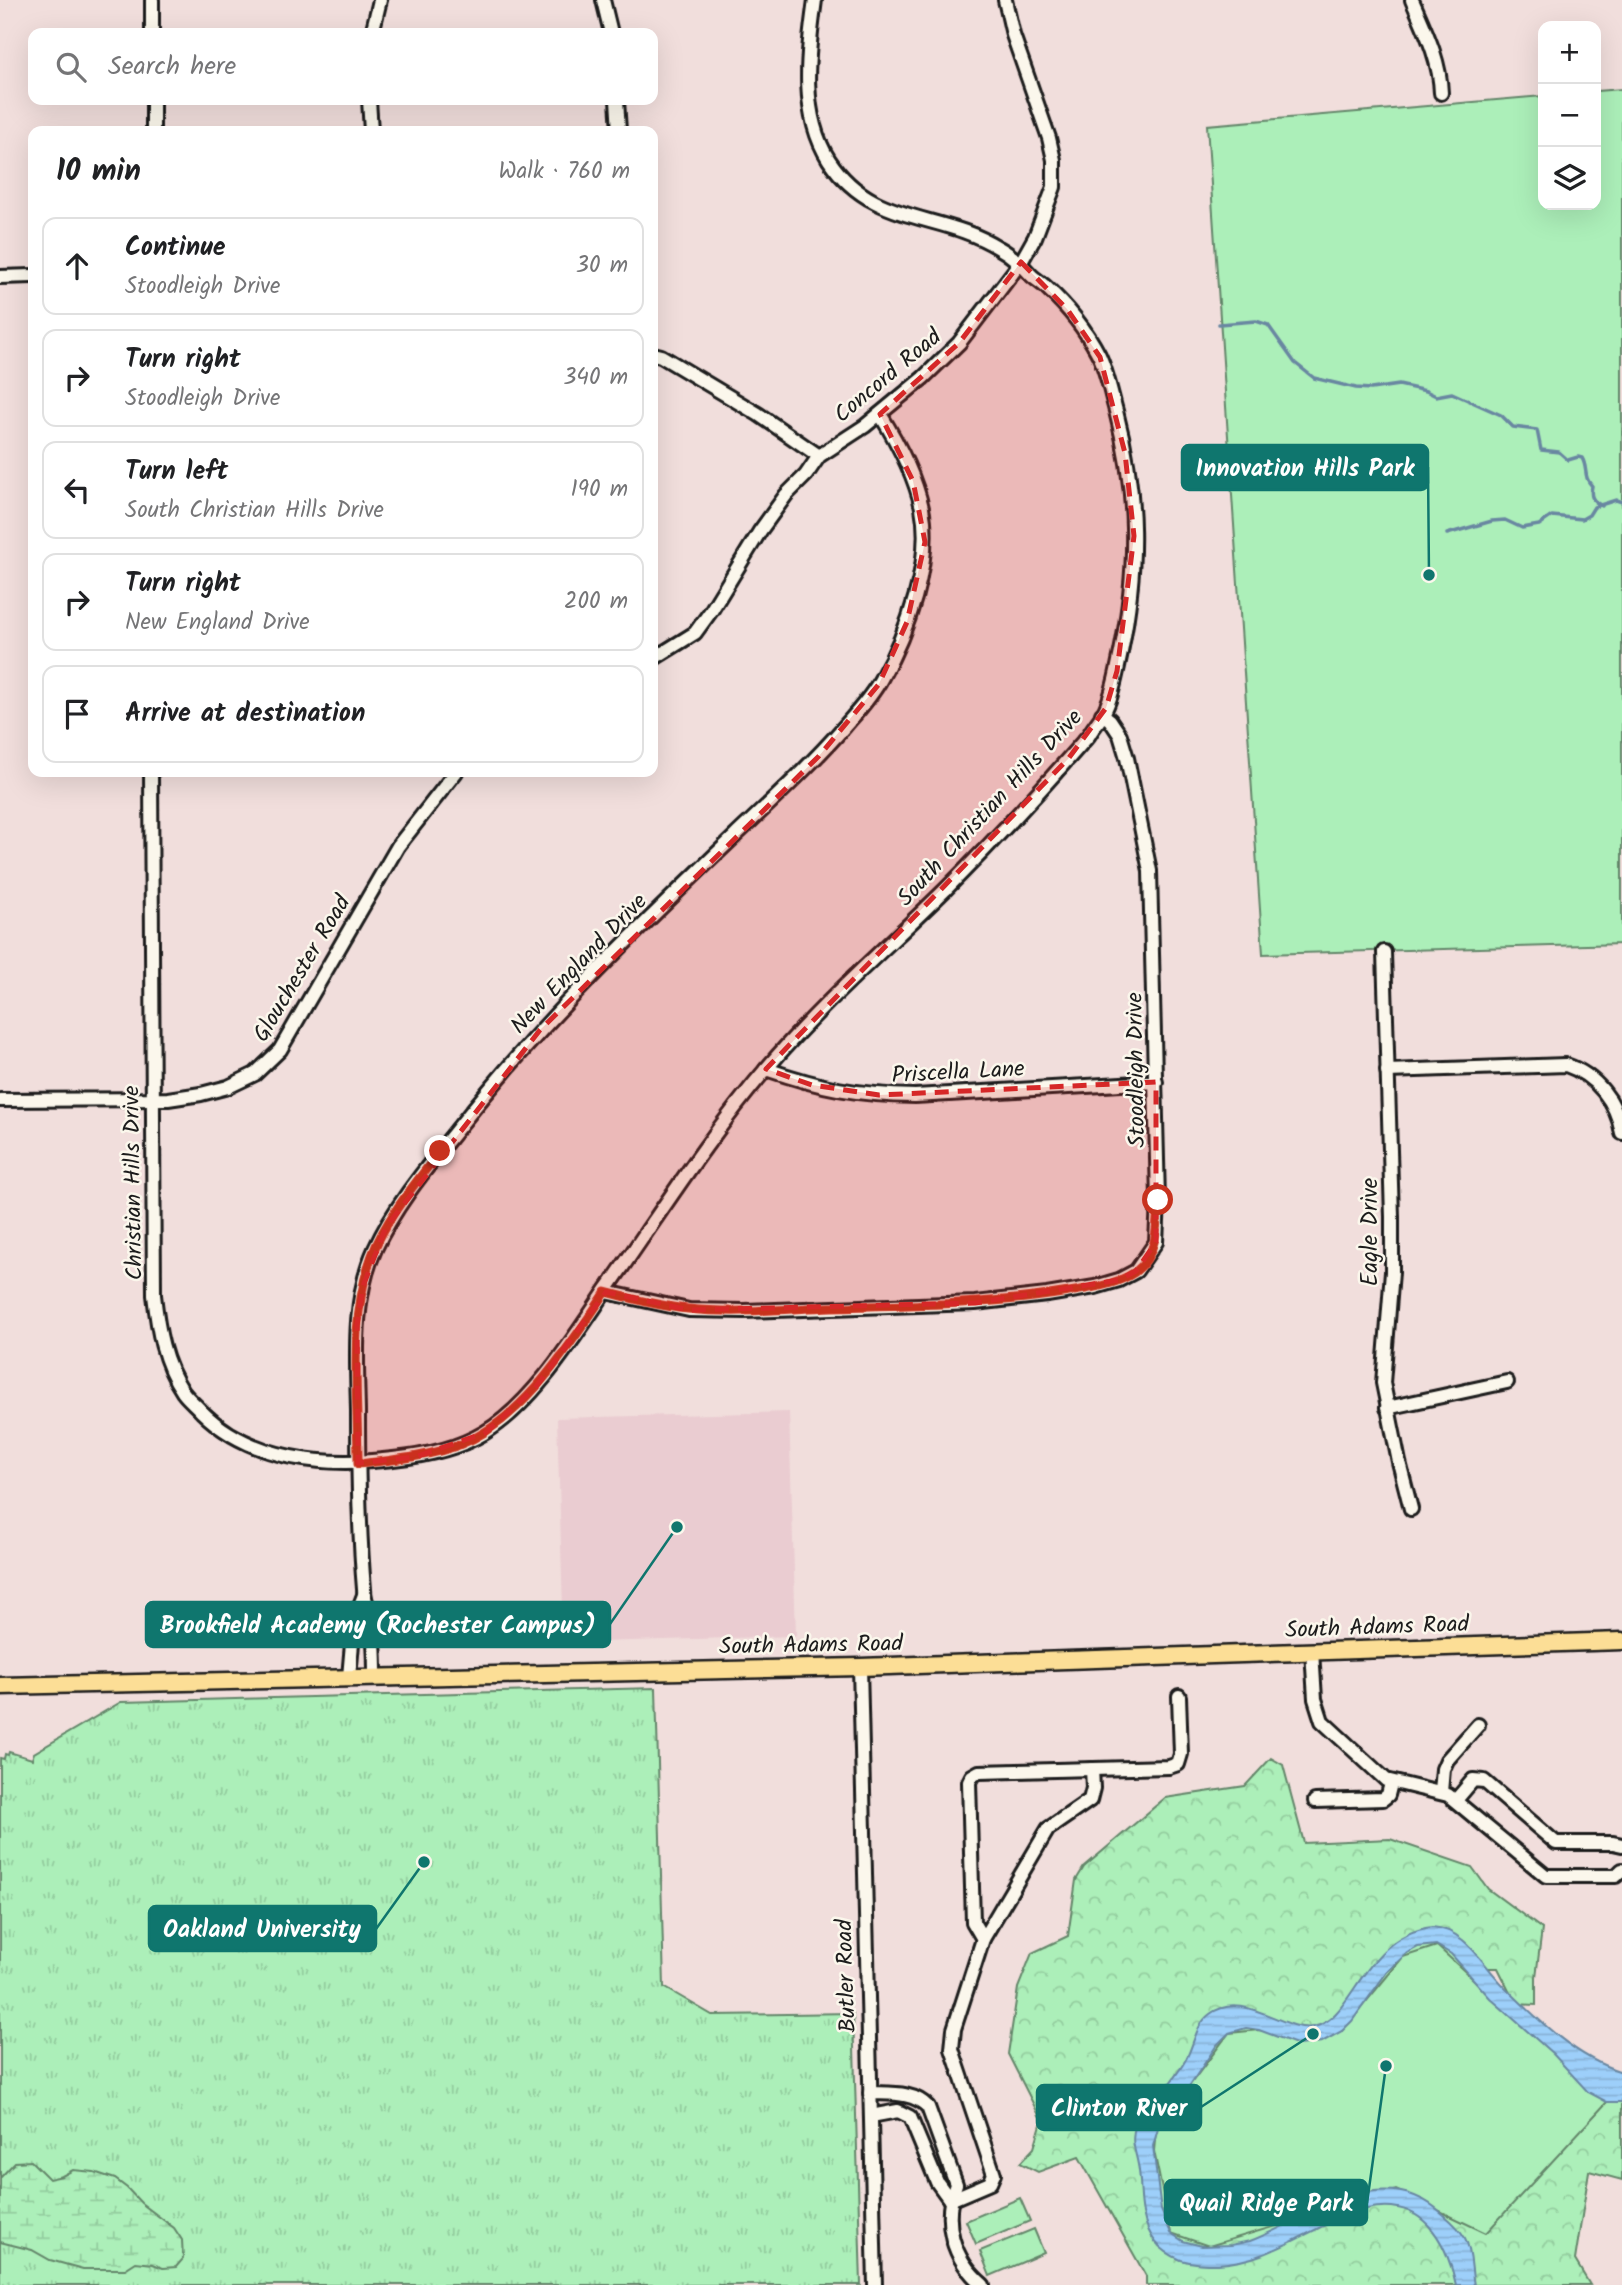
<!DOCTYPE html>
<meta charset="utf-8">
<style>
:root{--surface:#fff;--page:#f2f2f2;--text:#202124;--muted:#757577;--line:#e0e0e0}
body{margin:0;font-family:Kalam,sans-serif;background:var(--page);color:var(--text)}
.controls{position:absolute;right:21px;top:21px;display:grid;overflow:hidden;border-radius:14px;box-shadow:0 7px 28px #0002}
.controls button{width:63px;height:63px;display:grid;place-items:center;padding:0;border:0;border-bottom:2px solid var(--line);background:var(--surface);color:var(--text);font:35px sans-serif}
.stop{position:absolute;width:21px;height:21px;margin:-16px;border:5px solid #c8321e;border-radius:50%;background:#fff}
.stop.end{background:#c8321e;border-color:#fff;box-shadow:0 2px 7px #0008}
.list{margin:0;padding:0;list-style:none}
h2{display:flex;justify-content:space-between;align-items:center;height:91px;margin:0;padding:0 28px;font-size:30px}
h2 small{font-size:23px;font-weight:400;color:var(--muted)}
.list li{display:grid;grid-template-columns:46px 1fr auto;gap:21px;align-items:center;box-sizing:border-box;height:98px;margin:0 14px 14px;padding:0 14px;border:2px solid var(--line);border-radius:14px}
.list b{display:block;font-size:26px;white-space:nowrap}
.list p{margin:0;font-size:23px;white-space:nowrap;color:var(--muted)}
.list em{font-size:23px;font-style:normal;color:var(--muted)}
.icon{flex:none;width:38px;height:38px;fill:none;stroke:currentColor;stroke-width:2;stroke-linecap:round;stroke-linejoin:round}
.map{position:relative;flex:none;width:1622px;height:2285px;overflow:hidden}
.search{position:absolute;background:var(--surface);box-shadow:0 7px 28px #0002;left:28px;top:28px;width:630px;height:77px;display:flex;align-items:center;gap:18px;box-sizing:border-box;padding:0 24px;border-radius:14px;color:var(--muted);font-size:26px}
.panel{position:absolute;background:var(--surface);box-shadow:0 7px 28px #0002;left:28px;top:126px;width:630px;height:651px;border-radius:14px}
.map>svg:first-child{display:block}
</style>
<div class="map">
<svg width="1622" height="2285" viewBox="0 0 1622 2285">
<defs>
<pattern id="grass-tufts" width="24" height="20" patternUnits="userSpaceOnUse" patternTransform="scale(1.75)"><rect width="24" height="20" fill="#acefb9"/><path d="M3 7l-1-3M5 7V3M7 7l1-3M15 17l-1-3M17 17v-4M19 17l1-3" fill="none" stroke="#93cc9e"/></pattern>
<pattern id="forest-crowns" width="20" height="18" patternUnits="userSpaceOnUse" patternTransform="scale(1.75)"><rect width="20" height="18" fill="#acefb9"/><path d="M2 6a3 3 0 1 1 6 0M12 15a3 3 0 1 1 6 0" fill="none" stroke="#93cc9e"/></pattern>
<pattern id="wetland-marsh" width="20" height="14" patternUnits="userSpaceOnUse" patternTransform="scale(1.75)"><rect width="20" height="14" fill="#acefb9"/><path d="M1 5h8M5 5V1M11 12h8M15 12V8" fill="none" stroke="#93cc9e"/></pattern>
<pattern id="water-rules" width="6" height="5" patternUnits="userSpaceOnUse" patternTransform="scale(1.75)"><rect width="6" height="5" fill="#9dcffa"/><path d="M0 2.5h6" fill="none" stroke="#87b1d6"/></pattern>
</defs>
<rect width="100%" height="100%" fill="#f1dedc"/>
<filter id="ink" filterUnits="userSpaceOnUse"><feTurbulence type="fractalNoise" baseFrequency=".0143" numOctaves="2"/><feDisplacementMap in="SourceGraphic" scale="14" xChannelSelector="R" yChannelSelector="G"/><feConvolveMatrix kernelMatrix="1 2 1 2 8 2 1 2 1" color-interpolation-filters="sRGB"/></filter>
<g filter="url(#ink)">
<path fill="#eaccd1" d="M789 1412 796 1636 564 1643 557 1418Z"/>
<path fill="url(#grass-tufts)" stroke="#64866a" stroke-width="2" d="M656 1688 664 1987 712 2015 853 2013 861 2285H0V1758L4 1759 5 1754 8 1755 9 1752 32 1759 34 1753 121 1702Z"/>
<path fill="url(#forest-crowns)" stroke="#64866a" stroke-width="2" d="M1271 1758 1283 1765 1304 1843 1390 1839 1472 1867 1488 1889 1542 1929 1536 1977V2005L1516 2004 1498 1968H1481L1519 2131 1622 2094V2180L1589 2171 1575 2260 1590 2285H1146V2276L1079 2157 1038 2172 1020 2163 1034 2148 1042 2121 1008 2054 1018 1988 1032 1953 1068 1936 1076 1880 1084 1867 1165 1798 1245 1786Z"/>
<path fill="url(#wetland-marsh)" stroke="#64866a" stroke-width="2" d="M31 2161 49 2179 62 2176 73 2170 94 2172 115 2179 127 2188 141 2203 174 2228 182 2240 183 2259 176 2267 163 2268 153 2264 136 2262 125 2269H83L50 2260 32 2250 0 2242V2178L15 2162Z"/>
<g fill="#acefb9" stroke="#64866a" stroke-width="2">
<path d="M1622 89V944L1263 954 1207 125 1543 96V205H1596V91Z"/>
<path d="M1437 1946 1607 2102 1486 2233 1396 2190 1209 2246 1171 2233 1154 2151 1156 2130 1229 2033 1259 2030 1342 2031 1403 1957Z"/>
<path d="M1020 2198 1030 2221 976 2244 966 2221Z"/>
<path d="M1034 2229 1044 2253 990 2276 980 2251Z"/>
</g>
<path fill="url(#water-rules)" stroke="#6987a1" stroke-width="2" d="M1432 1927C1466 1929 1483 1966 1505 1987 1538 2020 1576 2058 1622 2072V2102H1607L1588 2092 1553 2054 1490 1998 1451 1954 1436 1945 1418 1947 1407 1953 1387 1972 1352 2021 1342 2031 1322 2042 1299 2045 1259 2030 1246 2028 1229 2033 1217 2045 1188 2088 1160 2122 1153 2146 1161 2210 1171 2233 1183 2241 1202 2246 1231 2245 1250 2241C1311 2218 1382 2157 1443 2214 1450 2220 1460 2229 1465 2238 1472 2251 1471 2270 1474 2285H1456C1446 2240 1422 2196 1367 2209 1313 2223 1278 2260 1218 2264 1205 2264 1194 2264 1181 2260 1159 2251 1148 2237 1143 2213 1140 2199 1141 2185 1139 2171 1137 2153 1129 2142 1136 2124 1152 2104 1172 2084 1185 2061 1194 2046 1195 2025 1210 2014 1243 1989 1284 2032 1313 2027 1353 2021 1362 1936 1432 1927Z"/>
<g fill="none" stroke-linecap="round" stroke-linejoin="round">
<g stroke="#6987a1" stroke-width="3.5">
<path d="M1219 324 1256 321 1268 325 1295 363 1314 378 1356 388 1371 389 1399 385 1426 391 1436 396 1452 393 1501 415 1513 427 1537 430 1541 450 1559 452 1568 460 1578 457 1582 458C1588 468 1583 477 1592 486 1590 496 1592 501 1602 506"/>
<path d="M1447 534 1492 521 1505 520 1522 528 1539 525 1552 516 1582 519 1589 515 1594 507 1616 500 1622 502"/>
</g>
<g stroke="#1c1c1c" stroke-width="18">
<g id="minor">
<path d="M152 0V33"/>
<path d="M603 0 611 33"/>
<path d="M1412 0C1425 30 1440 60 1441 93"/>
<path d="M372 33 380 0"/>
<path d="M153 100V131"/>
<path d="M369 100 371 131"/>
<path d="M617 100 619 131"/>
<path d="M0 277 33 276"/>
<path d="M653 354 661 356 758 414 819 456"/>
<path d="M653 659 695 633 711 611 760 531 786 495 806 475 819 456 865 426 923 378 959 343 1021 262 1035 237 1054 187V160L1049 138 1013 35 1005 0"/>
<path d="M151 772 154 1295C158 1330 163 1362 183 1392 188 1399 196 1405 202 1412 253 1462 326 1467 393 1459 424 1456 457 1449 484 1433 533 1404 575 1336 607 1289 659 1215 708 1137 767 1068 821 1004 885 949 945 890 995 840 1043 788 1089 735 1094 726 1102 718 1106 708 1114 691 1117 670 1121 652 1138 567 1138 495 1116 411 1111 393 1107 372 1099 355 1086 330 1068 307 1047 288 1042 283 1036 280 1031 275 1021 264 1012 255 999 248 940 211 872 226 829 160 799 113 808 52 815 0"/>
<path d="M1384 952 1392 1217V1272L1383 1383 1399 1462 1411 1509"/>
<path d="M766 1069C821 1088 857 1095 915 1096L1156 1082"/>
<path d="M1387 1071 1566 1065C1596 1075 1617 1102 1622 1133"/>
<path d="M0 1100 168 1099 201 1094 228 1087 255 1074 280 1050 398 846 456 772"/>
<path d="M606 1292 689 1310 744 1311 975 1303 1047 1295 1095 1287 1119 1280 1136 1271 1156 1242 1158 1200 1150 871 1127 758 1120 735 1110 720 1102 714"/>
<path d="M1387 1408 1507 1382"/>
<path d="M1312 1651 1315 1699 1322 1721 1386 1780 1448 1795 1546 1876H1616L1622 1870"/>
<path d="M860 1667 875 2285"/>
<path d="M349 1677 354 1621 364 1595"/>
<path d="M375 1677C375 1658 375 1637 371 1618 368 1608 364 1599 364 1589 359 1530 358 1470 358 1411 357 1357 352 1300 375 1249 395 1205 428 1166 459 1127 543 1020 637 930 735 836 773 800 811 765 845 726 858 711 872 696 881 679 907 634 933 561 922 508 915 475 898 443 880 414"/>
<path d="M1441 1792 1443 1769 1447 1760 1478 1725"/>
<path d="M1456 1800 1473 1780 1484 1781 1556 1843H1613L1622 1845"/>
<path d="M1315 1801 1383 1799 1388 1795 1391 1783"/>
<path d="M983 1939 973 1922 969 1782 972 1776 979 1772 1169 1767 1178 1764 1181 1754 1179 1696"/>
<path d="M870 2093C890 2094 913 2091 928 2107L956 2184C942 2221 952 2259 983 2285"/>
<path d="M871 2116 898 2111 910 2117 937 2182 950 2200"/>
<path d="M950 2200 990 2183 994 2174 952 2049 954 2029 983 1939 1048 1829 1090 1800 1093 1788 1092 1769"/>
</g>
</g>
<g stroke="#1c1c1c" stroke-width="21">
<path id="major" d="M0 1686 860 1667 1622 1641"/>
</g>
<use href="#minor" stroke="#fbf7ec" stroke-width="12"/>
<use href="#major" stroke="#fcde96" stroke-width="16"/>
</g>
</g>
<g fill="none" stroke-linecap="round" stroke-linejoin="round" filter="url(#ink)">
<path stroke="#c8321e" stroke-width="9" d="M440 1151C416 1183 387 1216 372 1255 348 1320 358 1395 358 1464 392 1460 427 1457 459 1445 523 1421 569 1346 606 1292 633 1299 660 1306 688 1309 736 1314 784 1309 831 1307 911 1305 990 1305 1069 1292 1091 1288 1116 1285 1135 1272 1158 1255 1157 1225 1158 1200"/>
</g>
<path fill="#d62828" fill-opacity="0.2" stroke="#d62828" stroke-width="5" stroke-dasharray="14 9" stroke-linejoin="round" d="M1021 262 1067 309 1100 357 1125 453 1134 536 1117 671 1106 708 1068 759 766 1069 812 1085 879 1095 1156 1082V1242L1136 1271 1119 1280 975 1303 689 1310 606 1292 535 1388 485 1433 415 1457 358 1463 357 1325 363 1286 386 1227 540 1030 819 756 879 684 907 622 925 542 913 481 880 414 959 343Z"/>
<g text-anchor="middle" stroke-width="5" stroke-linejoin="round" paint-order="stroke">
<g font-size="23" fill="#1c1c1c" stroke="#fbf7ec">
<text transform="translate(887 375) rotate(-40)" y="8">Concord Road</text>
<text transform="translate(989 807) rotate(-47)" y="8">South Christian Hills Drive</text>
<text transform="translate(578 963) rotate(-46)" y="8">New England Drive</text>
<text transform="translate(301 968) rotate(-59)" y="8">Glouchester Road</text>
<text transform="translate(1135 1070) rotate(-91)" y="8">Stoodleigh Drive</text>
<text transform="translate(958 1071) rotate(-3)" y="8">Priscella Lane</text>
<text transform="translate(132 1183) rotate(-91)" y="8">Christian Hills Drive</text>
<text transform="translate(1369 1232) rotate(-90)" y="8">Eagle Drive</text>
<text transform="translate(1377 1626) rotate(-2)" y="8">South Adams Road</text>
<text transform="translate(811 1644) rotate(-1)" y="8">South Adams Road</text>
<text transform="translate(845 1976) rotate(-92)" y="8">Butler Road</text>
</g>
</g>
<path fill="none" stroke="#0f766e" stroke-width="2.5" d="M1429 575L1428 467M677 1527L610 1624M424 1862L376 1929M1313 2034L1201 2107M1386 2066L1367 2203"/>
<g fill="#0f766e" stroke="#fbf7ec" stroke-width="2.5">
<circle cx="1429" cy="575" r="7"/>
<circle cx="677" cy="1527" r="7"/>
<circle cx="424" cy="1862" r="7"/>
<circle cx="1313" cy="2034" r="7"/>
<circle cx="1386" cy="2066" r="7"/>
</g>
<g fill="#0f766e" stroke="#0f766e" stroke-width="2.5">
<rect x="1182" y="445" width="246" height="45" rx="7"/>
<rect x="146" y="1602" width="464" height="45" rx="7"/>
<rect x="149" y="1906" width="227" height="45" rx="7"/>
<rect x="1037" y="2085" width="164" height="45" rx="7"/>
<rect x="1165" y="2180" width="202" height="45" rx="7"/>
</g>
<g font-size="24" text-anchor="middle" font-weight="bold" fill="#fff">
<text x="1305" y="476">Innovation Hills Park</text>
<text x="378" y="1633">Brookfield Academy (Rochester Campus)</text>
<text x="262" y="1937">Oakland University</text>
<text x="1119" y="2116">Clinton River</text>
<text x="1266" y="2211">Quail Ridge Park</text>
</g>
</svg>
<div class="controls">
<button>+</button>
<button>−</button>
<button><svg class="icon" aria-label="layers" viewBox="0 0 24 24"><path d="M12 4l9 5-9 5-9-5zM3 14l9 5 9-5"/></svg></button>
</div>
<div class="stop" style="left:1158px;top:1200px"></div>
<div class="stop end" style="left:440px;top:1151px"></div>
<div class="search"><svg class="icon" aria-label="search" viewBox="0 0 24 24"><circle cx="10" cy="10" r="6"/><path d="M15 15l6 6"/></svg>Search here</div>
<section class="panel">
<h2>10 min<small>Walk · 760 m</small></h2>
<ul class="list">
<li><svg class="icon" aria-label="ahead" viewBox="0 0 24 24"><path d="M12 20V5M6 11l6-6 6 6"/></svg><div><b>Continue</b><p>Stoodleigh Drive</p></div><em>30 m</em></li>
<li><svg class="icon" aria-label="right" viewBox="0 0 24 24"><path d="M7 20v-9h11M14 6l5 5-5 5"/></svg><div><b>Turn right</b><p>Stoodleigh Drive</p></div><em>340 m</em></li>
<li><svg class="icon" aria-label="left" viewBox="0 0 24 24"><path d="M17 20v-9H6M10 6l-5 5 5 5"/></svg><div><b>Turn left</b><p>South Christian Hills Drive</p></div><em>190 m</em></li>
<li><svg class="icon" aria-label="right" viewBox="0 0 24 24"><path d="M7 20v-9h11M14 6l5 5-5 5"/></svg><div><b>Turn right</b><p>New England Drive</p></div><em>200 m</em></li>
<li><svg class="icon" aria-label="arrive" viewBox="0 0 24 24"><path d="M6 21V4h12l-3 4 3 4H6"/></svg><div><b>Arrive at destination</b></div></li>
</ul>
</section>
</div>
